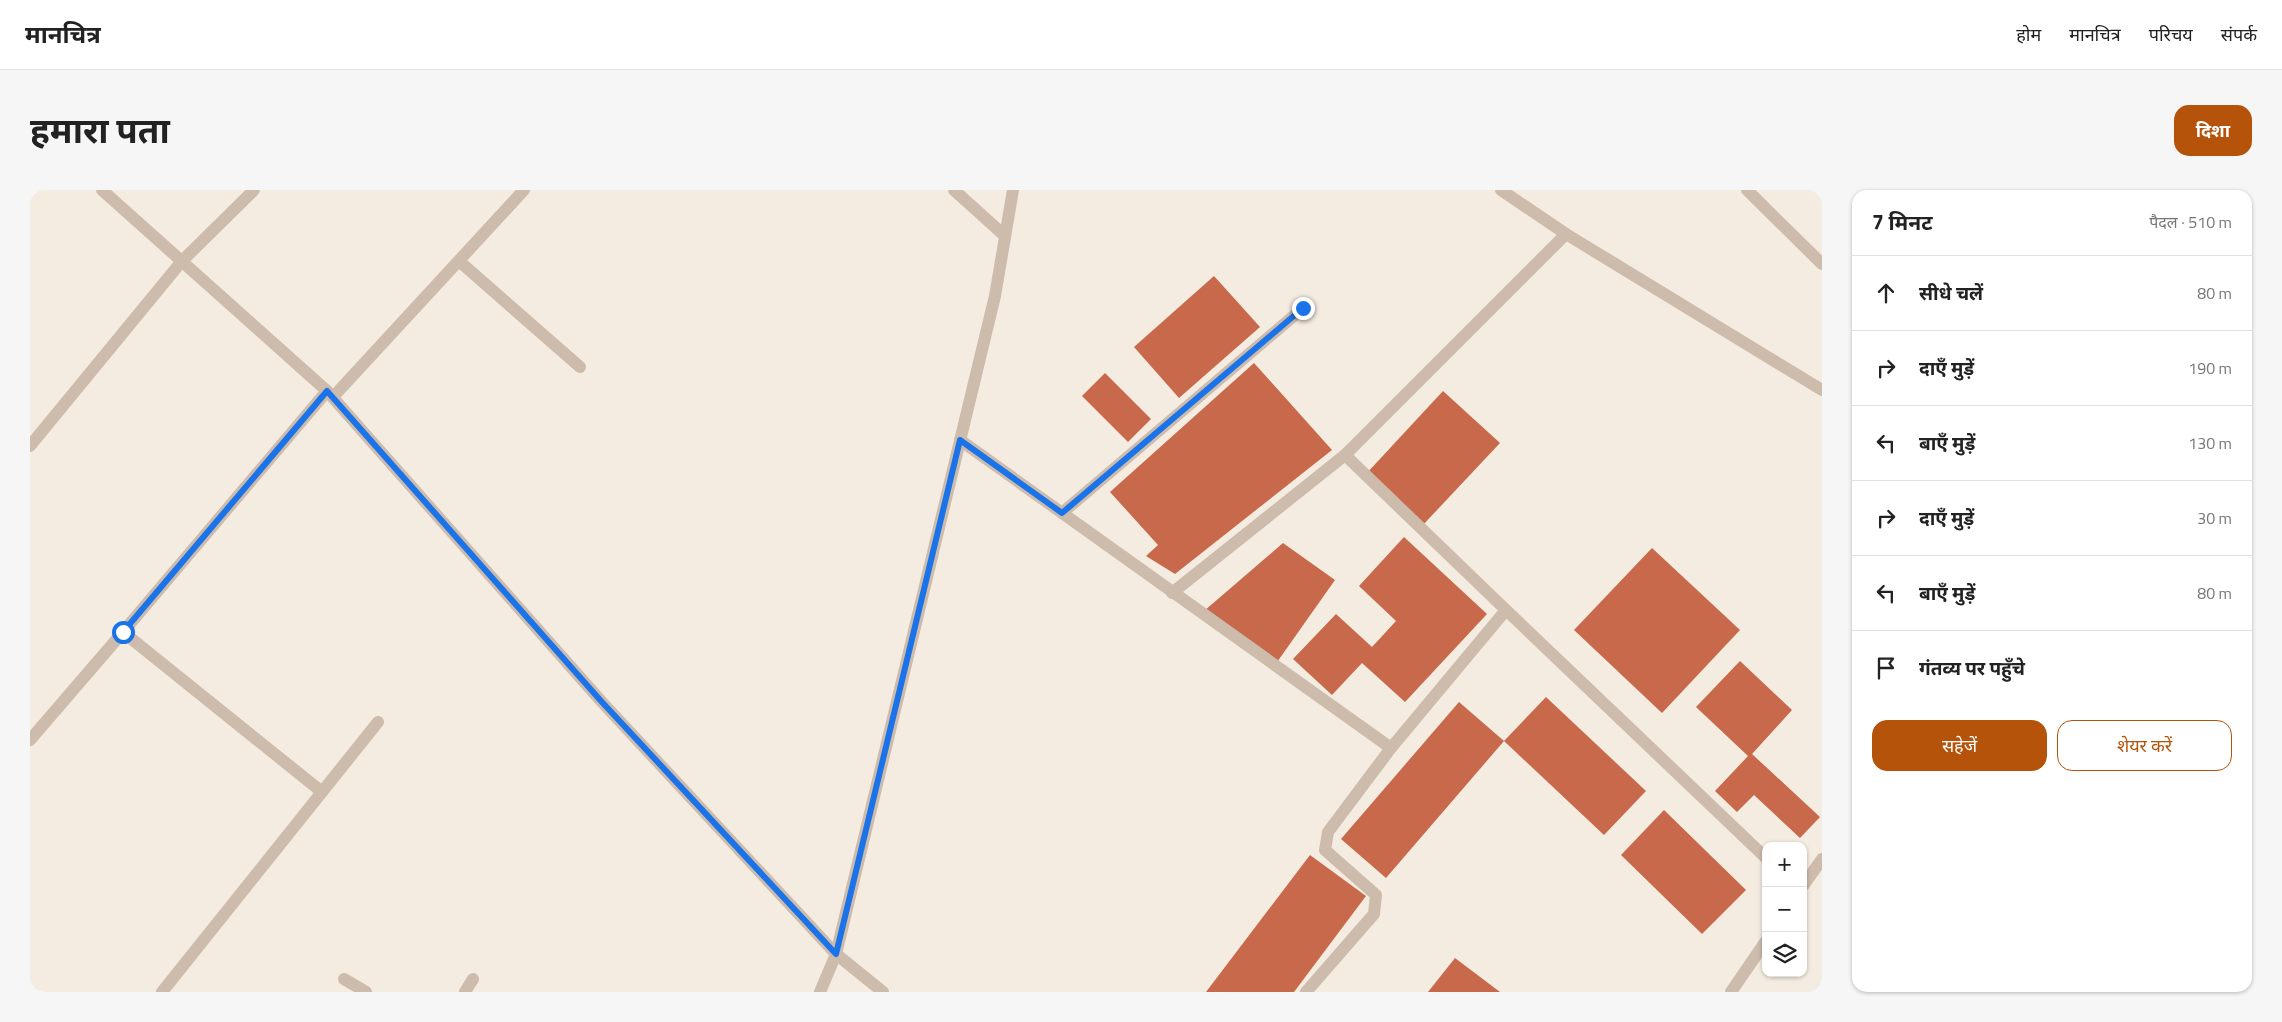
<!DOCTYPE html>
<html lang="hi">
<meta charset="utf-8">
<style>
:root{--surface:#fff;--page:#f6f6f6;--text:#222;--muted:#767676;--line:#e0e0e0;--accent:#b45309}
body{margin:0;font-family:"Titillium Web","Noto Sans Devanagari",sans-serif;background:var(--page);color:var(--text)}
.controls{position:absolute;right:15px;bottom:15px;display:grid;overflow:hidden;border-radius:10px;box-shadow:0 1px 4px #0004}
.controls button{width:45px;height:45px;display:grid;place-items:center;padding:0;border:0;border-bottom:1px solid var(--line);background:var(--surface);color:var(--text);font:25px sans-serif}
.stop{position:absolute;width:15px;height:15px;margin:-11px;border:4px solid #1a73e8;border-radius:50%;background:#fff}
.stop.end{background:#1a73e8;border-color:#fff;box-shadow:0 1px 5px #0008}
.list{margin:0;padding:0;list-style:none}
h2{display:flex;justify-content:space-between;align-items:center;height:65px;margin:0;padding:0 20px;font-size:21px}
h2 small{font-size:16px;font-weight:400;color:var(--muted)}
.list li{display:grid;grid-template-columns:32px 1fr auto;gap:15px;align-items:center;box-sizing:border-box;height:75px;padding:0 20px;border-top:1px solid var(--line)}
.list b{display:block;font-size:19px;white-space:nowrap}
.list em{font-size:16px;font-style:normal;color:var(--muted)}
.actions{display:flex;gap:10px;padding:15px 20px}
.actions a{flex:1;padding:11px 0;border:1px solid var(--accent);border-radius:15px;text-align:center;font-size:18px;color:var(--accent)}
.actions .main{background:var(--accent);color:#fff}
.icon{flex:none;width:28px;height:28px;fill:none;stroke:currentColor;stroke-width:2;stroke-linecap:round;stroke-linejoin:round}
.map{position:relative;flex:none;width:1792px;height:802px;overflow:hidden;border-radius:15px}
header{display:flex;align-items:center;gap:30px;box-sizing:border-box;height:70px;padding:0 25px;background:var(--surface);border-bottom:1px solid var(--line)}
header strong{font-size:24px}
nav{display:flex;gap:28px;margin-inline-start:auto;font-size:18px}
.intro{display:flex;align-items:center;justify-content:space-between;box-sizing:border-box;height:120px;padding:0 30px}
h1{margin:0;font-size:35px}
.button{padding:12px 22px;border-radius:15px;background:var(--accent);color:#fff;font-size:18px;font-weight:700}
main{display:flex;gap:30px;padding:0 30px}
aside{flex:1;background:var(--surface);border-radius:15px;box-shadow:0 1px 4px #0004}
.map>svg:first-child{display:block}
</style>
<header>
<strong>मानचित्र</strong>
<nav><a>होम</a><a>मानचित्र</a><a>परिचय</a><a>संपर्क</a></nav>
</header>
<div class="intro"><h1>हमारा पता</h1><a class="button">दिशा</a></div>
<main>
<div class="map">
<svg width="1792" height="802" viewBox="0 0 1792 802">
<rect width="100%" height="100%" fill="#f4ebe1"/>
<g fill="#c8694b">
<path d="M1184 86 1230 137 1149 208 1104 157Z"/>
<path d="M1224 173 1302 260 1145 384 1116 366 1128 355 1080 302Z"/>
<path d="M1075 183 1121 229 1098 252 1052 206Z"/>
<path d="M1413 201 1470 253 1392 336 1336 284Z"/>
<path d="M1374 347 1457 424 1375 512 1332 473 1302 505 1263 469 1306 424 1342 457 1366 431 1329 396Z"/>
<path d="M1253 353 1305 390 1245 475 1174 421Z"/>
<path d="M1622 358 1710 440 1632 523 1544 440Z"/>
<path d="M1710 471 1762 520 1722 564 1790 627 1770 648 1724 605 1707 622 1685 601 1718 566 1666 517Z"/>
<path d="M1516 507 1616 601 1574 645 1474 551Z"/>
<path d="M1429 512 1474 551 1356 688 1311 649Z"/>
<path d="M1634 620 1716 700 1672 744 1591 665Z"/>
<path d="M1280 665 1336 706 1264 802H1176Z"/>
<path d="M1425 768 1470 802H1398Z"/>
</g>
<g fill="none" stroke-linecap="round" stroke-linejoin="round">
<g stroke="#cdbbac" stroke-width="12">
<path d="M72 0 297 201 93 442 292 602 132 802"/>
<path d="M924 0 975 46"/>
<path d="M1471 0 1536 44"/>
<path d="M1717 0 1792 74"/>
<path d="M429 71 550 177"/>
<path d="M297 201 571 511 806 764 853 802"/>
<path d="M303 207 494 0"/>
<path d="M930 250 1361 558 1476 420 1736 668"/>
<path d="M0 256 152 71 224 0"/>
<path d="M1315 265 1536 44 1792 200"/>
<path d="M1032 323 1273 118"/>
<path d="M1142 403 1315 265 1476 420"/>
<path d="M0 550 93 442"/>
<path d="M292 602 348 532"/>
<path d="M1773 696 1792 669"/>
<path d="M314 789 336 802"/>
<path d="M435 802 443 789"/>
<path d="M1276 802 1344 724 1346 705 1295 660 1298 642 1361 558"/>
<path d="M1701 802 1736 751"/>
</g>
<path stroke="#cdbbac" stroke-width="12" d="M790 802 806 764 965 106 983 0"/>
</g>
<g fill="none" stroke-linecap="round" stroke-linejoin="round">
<path stroke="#1a73e8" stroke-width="6" d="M93 442 297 201 571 511 806 764 930 250 1032 323 1273 118"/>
</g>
</svg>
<div class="controls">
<button>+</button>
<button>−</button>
<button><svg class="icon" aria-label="layers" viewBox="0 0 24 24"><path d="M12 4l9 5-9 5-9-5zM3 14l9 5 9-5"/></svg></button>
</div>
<div class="stop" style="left:93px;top:442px"></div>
<div class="stop end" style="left:1273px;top:118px"></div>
</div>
<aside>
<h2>7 मिनट<small>पैदल · 510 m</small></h2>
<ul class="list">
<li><svg class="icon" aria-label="ahead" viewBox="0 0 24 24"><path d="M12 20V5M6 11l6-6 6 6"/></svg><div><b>सीधे चलें</b></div><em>80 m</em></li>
<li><svg class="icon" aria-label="right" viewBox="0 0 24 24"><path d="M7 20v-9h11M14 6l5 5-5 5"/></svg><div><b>दाएँ मुड़ें</b></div><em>190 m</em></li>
<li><svg class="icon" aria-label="left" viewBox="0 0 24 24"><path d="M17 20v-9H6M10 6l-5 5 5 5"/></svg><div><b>बाएँ मुड़ें</b></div><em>130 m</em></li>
<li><svg class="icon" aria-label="right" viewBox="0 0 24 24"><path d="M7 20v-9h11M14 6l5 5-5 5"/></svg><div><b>दाएँ मुड़ें</b></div><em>30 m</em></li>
<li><svg class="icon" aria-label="left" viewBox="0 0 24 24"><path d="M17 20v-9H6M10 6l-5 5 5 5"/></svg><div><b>बाएँ मुड़ें</b></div><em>80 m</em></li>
<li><svg class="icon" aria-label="arrive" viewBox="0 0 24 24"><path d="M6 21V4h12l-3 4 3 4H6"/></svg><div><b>गंतव्य पर पहुँचे</b></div></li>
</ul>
<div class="actions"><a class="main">सहेजें</a><a>शेयर करें</a></div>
</aside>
</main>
